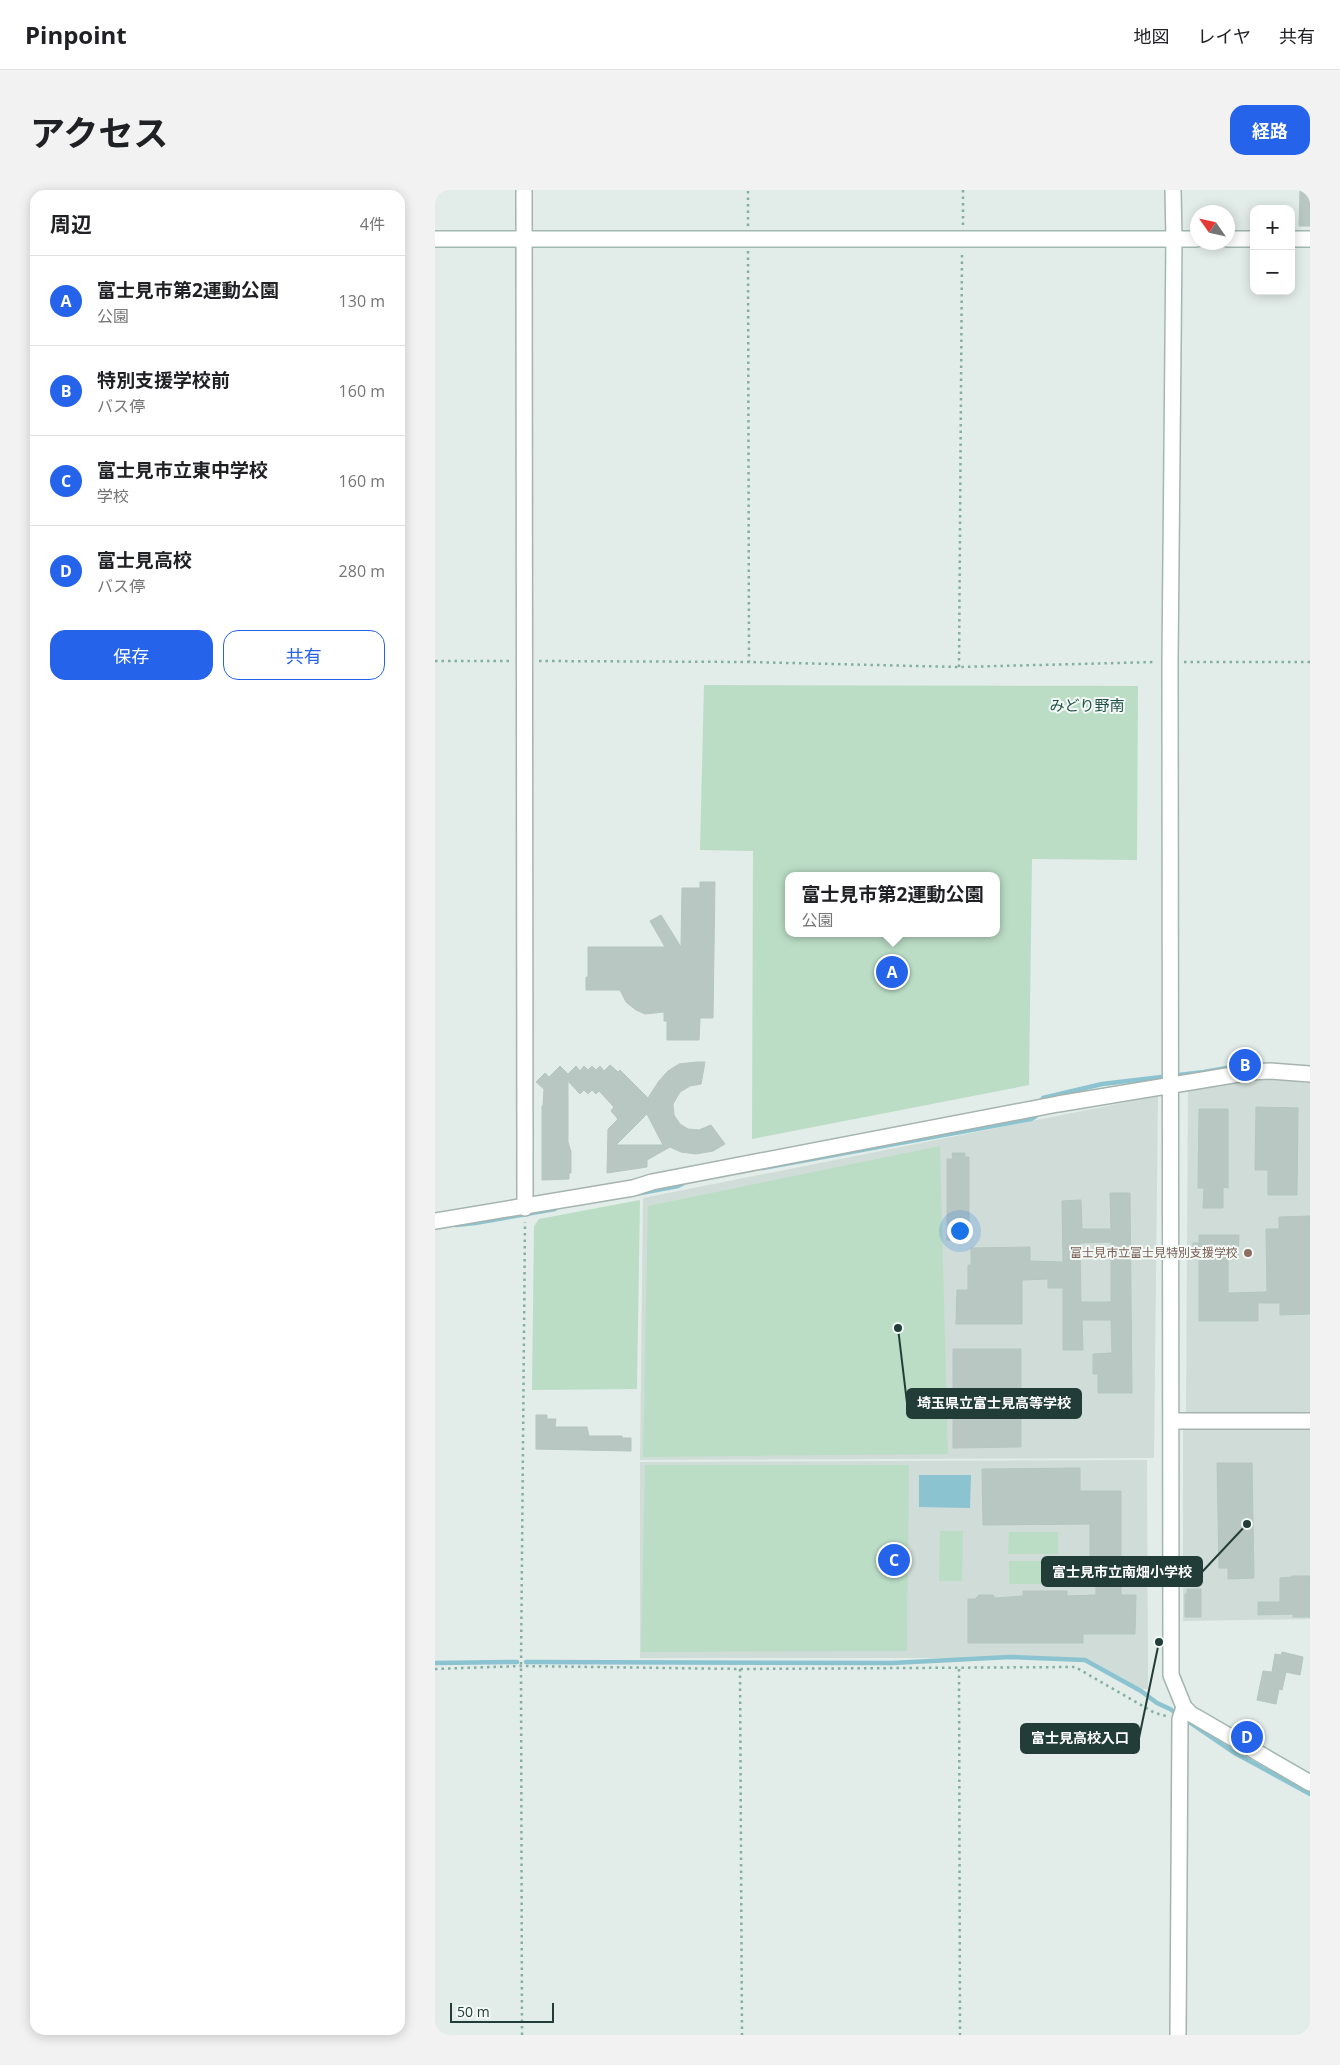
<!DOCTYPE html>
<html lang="ja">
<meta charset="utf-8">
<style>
:root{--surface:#fff;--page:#f2f2f2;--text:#202124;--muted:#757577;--line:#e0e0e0;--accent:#2563eb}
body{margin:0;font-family:"Open Sans","Noto Sans JP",sans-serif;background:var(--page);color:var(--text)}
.controls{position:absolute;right:15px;top:15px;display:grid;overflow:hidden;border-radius:10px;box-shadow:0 2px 12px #0003}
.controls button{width:45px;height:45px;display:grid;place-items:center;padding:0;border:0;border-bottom:1px solid var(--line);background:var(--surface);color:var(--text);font:25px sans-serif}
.compass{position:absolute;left:755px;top:15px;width:45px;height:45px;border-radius:50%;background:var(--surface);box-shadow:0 2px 12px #0003;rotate:304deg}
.scale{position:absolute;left:15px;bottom:12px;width:104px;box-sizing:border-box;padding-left:5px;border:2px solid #223d37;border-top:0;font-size:14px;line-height:18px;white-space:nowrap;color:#223d37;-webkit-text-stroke:4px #f3f9f6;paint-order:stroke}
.you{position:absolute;left:524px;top:1040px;width:18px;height:18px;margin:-12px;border:4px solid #fff;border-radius:50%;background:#1a73e8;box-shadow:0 0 0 8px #1a73e833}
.badge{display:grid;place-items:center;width:32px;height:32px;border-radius:50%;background:var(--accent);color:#fff;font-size:16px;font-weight:700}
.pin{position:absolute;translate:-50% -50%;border:2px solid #fff;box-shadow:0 1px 5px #0006}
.popup{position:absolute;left:350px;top:682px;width:215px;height:65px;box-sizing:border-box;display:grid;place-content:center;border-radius:10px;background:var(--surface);filter:drop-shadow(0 1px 4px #0005);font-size:16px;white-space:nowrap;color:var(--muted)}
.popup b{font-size:19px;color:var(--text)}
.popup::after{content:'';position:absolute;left:50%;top:100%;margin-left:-10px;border:10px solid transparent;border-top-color:var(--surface)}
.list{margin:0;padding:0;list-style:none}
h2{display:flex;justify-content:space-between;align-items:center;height:65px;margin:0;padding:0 20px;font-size:21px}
h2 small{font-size:16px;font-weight:400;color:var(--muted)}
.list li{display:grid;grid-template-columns:32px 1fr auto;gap:15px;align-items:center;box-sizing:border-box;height:90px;padding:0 20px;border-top:1px solid var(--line)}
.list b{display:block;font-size:19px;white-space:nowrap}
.list p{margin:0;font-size:16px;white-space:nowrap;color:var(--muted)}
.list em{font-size:16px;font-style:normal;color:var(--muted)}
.actions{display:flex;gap:10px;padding:15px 20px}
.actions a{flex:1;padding:11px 0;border:1px solid var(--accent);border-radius:15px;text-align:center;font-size:18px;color:var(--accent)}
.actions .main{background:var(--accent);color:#fff}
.map{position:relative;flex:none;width:875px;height:1845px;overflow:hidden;border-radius:15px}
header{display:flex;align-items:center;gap:30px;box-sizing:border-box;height:70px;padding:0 25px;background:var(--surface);border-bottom:1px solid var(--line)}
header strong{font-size:24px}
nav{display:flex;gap:28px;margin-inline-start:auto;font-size:18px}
.intro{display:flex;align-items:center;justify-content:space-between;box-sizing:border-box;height:120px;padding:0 30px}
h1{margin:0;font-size:35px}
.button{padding:12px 22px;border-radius:15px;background:var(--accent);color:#fff;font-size:18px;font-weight:700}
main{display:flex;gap:30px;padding:0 30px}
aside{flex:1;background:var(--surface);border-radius:15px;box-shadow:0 2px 12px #0003}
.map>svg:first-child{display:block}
</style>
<header>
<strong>Pinpoint</strong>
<nav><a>地図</a><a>レイヤ</a><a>共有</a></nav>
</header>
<div class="intro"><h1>アクセス</h1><a class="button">経路</a></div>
<main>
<aside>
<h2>周辺<small>4件</small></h2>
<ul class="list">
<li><span class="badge">A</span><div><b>富士見市第2運動公園</b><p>公園</p></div><em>130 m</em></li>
<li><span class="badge">B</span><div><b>特別支援学校前</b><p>バス停</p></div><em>160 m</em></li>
<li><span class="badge">C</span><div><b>富士見市立東中学校</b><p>学校</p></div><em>160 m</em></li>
<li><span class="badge">D</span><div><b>富士見高校</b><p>バス停</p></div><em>280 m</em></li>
</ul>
<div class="actions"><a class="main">保存</a><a>共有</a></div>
</aside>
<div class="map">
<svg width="875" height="1845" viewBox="0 0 875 1845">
<rect width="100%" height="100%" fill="#e2ece8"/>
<g fill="#d0dcd7">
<path d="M836 890 875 893V1226H751L753 901 809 891Z"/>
<path d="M723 906 719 1268 205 1270 208 1008Z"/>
<path d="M751 1235 875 1236V1429L748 1431V1239Z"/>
<path d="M712 1270 713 1499H707L651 1468H205V1272Z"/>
</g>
<g fill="#bbddc6" fill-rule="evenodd">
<path d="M269 495 703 496 702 670 597 669 594 895 317 949 318 661 265 660ZM353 686H561V743H353Z"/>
<path d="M505 956 513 1264 208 1267 213 1016Z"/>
<path d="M205 1010 202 1199 97 1200 99 1036 104 1029Z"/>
<path d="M210 1275H474L472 1461 206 1462Z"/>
<path d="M505 1341H528L527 1391H504Z"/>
<path d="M574 1342H623V1364H573Z"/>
<rect x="574" y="1371" width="49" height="23"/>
</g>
<path fill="#8bc3d0" d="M484 1285H536L535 1318 484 1317Z"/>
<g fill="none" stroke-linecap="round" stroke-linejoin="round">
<g stroke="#8bc3d0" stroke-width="4.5">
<path d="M606 913 608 908 667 894 769 882 814 874H826"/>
<path d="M328 978 596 929 601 926 603 920"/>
<path d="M201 1004 243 996 249 993"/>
<path d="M21 1035 40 1033 120 1019"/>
<path d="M91 1472 457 1473 575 1467 650 1470 706 1501 722 1513 735 1519 798 1562 875 1604"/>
<path d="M0 1473 82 1472"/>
</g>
</g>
<g fill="#b8c7c1" stroke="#b5c6bf" fill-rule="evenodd">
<path d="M865 0H875V36H864Z"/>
<path d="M265 692H280L278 828H265L264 850H232V831H229V822L210 824 201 820 191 812 185 800H151V787H153V757H230L215 731 226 725 246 757 247 698H265Z"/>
<path d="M262 872H270L266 894 255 896 245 902 238 914 239 925 245 934 253 939 264 940 276 935 290 954 278 961 261 964 246 962 235 957 212 970V977L172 983 173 939 183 929 176 921 179 917 164 901 161 904 157 900 153 904 149 900 145 904 133 891V952L136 962V983H134V989L107 990V916H108L109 899 101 892 110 883 114 887 125 876 133 884 141 876 145 881 149 876 153 880 157 876 161 880 165 876 169 881 175 875 183 882 185 880 213 908 224 891 233 881 244 874ZM212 924 228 955H181Z"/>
<path d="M821 917 863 918 862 1005H833V980H820Z"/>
<path d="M764 919H793V998L788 997V1018H768L769 998H763Z"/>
<path d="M517 963H530V967H534V1050H512V969H518Z"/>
<path d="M675 1003H695L697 1203H663V1184H658V1164L677 1163 676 1130H647L648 1160H628V1098H613V1089L587 1090V1134H521L522 1100H533V1075H536V1058L595 1057V1071L628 1072 627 1011 646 1010 647 1039H676ZM676 1052V1112H646L645 1053Z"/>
<path d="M875 1026V1124L845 1125V1113H823V1131H764V1068H758V1053H764V1045H804L803 1069H793V1103L832 1102 831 1039H844V1027Z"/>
<path d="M518 1159H586V1257L518 1258Z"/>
<path d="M101 1225H112V1229H121L120 1237H152L154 1246H187V1248H196V1261L101 1259Z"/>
<path d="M782 1273H817L819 1388 793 1389V1378H784Z"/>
<path d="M645 1278V1301H686V1405H701L700 1444H648V1453H533V1409H540L544 1405H558L560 1408 588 1406V1401H632V1406L661 1405V1374H655V1334L548 1335 547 1279Z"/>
<path d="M857 1386H875V1427H858V1424L823 1425V1412H845V1388L857 1387Z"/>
<path d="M752 1399H766V1427H750V1404H752Z"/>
<path d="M847 1462 868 1467 865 1485 851 1482 847 1500 844 1499 841 1514 822 1510 828 1481 837 1482 840 1464 846 1465Z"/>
</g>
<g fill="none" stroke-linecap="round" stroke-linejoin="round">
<g stroke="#a5b4af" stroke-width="18">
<g id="street">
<path d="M89 0 90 1018"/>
<path d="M738 0 739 49"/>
<path d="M0 1031 198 998 217 992 623 914 816 882 835 881 875 884"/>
<path d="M737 1231H875"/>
<path d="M743 1845 745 1529 749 1517"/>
</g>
</g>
<g stroke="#a1b8b0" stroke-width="18">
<g id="secondary">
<path d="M0 49H762"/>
<path d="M739 49 735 472 736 1485 749 1517 756 1524 875 1593"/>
<path d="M792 49H819"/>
<path d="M856 49H875"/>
</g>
</g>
<g stroke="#83afa3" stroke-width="2.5" stroke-dasharray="2.5 4" stroke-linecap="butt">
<path d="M528 35V0"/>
<path d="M313 36V0"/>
<path d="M313 61 314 472"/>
<path d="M0 471H76"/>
<path d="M104 471 314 472 524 477 721 472"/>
<path d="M749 472H875"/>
<path d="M524 477 527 63"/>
<path d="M0 1479 86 1476 305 1479 640 1477 720 1523 731 1526"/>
<path d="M305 1479 307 1845"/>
<path d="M524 1479 525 1845"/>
<path d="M87 1845 86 1476 90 1032"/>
</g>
<use href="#street" stroke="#fff" stroke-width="15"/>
<use href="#secondary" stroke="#fff" stroke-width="15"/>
</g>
<circle fill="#8d6e63" stroke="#f3f9f6" stroke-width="2" cx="813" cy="1063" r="5"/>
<g text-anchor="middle" stroke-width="4" stroke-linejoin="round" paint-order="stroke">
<g font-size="12" fill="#785e54" stroke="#f3f9f6" text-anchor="end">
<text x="803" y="1067">富士見市立富士見特別支援学校</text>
</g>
<g font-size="15" fill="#1f4f44" stroke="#f3f9f6">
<text x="652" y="521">みどり野南</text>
</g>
</g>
<path fill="none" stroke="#223d37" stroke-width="2" d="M463 1138L472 1213M812 1334L767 1382M724 1452L704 1548"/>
<g fill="#223d37" stroke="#f3f9f6" stroke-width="2">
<circle cx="463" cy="1138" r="5"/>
<circle cx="812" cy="1334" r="5"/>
<circle cx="724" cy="1452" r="5"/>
</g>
<g fill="#223d37" stroke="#223d37" stroke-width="2">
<rect x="472" y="1199" width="174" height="29" rx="5"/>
<rect x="607" y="1367" width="160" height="29" rx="5"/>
<rect x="586" y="1534" width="118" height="29" rx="5"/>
</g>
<g font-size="14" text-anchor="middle" font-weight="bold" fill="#fff">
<text x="559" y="1218">埼玉県立富士見高等学校</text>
<text x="687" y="1387">富士見市立南畑小学校</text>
<text x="645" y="1553">富士見高校入口</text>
</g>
</svg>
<div class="controls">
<button>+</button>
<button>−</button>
</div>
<svg class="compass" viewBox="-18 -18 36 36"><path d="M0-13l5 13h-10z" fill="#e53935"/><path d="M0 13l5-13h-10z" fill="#757577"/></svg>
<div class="scale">50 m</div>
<div class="you"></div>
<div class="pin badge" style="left:457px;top:782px">A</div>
<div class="popup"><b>富士見市第2運動公園</b>公園</div>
<div class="pin badge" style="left:810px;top:875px">B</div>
<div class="pin badge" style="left:459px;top:1370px">C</div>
<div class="pin badge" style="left:812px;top:1547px">D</div>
</div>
</main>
